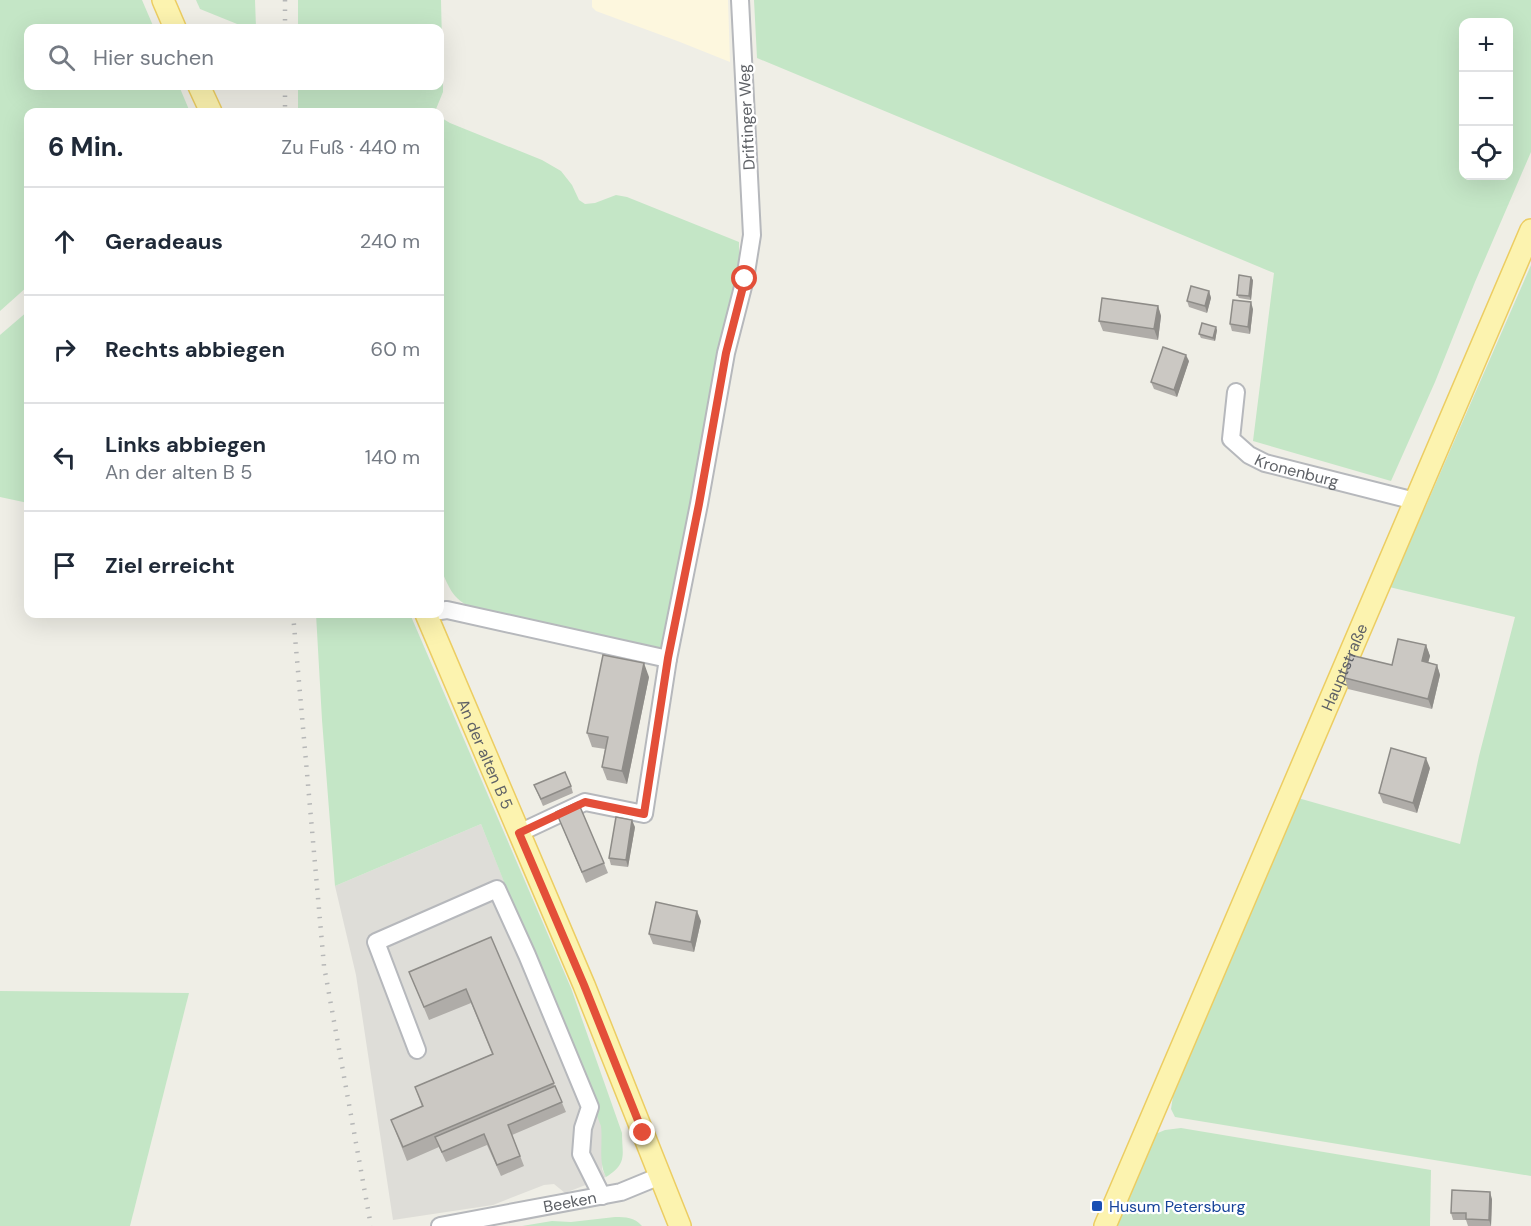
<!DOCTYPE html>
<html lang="de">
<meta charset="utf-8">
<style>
:root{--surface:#fff;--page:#f6f6f7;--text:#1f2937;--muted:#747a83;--line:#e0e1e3}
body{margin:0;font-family:"DM Sans",sans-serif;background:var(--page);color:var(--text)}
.controls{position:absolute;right:18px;top:18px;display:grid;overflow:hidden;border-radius:12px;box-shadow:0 6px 24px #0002}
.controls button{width:54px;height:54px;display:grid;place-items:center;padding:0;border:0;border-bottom:2px solid var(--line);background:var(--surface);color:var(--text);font:30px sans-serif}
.stop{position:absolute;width:18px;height:18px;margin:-14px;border:4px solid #e34f39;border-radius:50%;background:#fff}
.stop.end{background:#e34f39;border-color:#fff;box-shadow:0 2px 6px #0008}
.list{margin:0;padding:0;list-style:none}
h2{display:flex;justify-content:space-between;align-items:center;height:78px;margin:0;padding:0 24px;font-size:26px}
h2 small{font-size:20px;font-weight:400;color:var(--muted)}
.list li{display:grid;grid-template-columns:39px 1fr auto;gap:18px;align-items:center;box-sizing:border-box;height:108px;padding:0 24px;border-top:2px solid var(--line)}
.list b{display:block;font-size:22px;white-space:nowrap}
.list p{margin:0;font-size:20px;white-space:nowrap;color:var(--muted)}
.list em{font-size:20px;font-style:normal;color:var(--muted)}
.icon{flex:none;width:33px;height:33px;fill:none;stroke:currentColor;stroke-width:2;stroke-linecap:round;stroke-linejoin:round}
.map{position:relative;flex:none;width:1531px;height:1226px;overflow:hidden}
.search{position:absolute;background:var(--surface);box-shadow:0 6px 24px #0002;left:24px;top:24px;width:420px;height:66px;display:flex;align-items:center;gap:15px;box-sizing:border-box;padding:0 21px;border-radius:12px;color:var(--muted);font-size:22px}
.panel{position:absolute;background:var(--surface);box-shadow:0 6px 24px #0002;left:24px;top:108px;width:420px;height:510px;border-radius:12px}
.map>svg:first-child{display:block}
</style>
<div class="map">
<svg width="1531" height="1226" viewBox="0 0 1531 1226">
<rect width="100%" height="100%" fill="#efeee6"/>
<path fill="#fdf7de" d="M592 0H728L730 62 680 42 596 11 592 7Z"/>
<path fill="#deddd8" d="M481 824 602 1126V1169L606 1177 565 1193 554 1184 544 1185 493 1205 393 1220 356 975 335 886Z"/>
<g fill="#c4e6c6" fill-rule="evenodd">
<path d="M0 0H142L154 28H28V86H179L190 112H28V286L0 311Z"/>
<path d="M196 0H255L256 28H247L200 9Z"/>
<path d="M298 0H441L443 87V92L436 109 437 112H298V86H440V28H298Z"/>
<path d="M754 0H1531V152L1475 282 1435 382 1391 481 1253 441 1274 273 757 58ZM1464 22H1508V176H1464Z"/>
<path d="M440 117 450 123 542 160 561 171 572 185 579 200 585 204 595 203 616 195 627 197 739 242V262L661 648 478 610C453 601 450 590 440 567Z"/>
<path d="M1531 265V1176L1175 1117 1171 1109 1173 1096 1298 798 1460 844 1479 756 1515 617 1385 586 1425 508Z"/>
<path d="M28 311V503L0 497V335Z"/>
<path d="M316 614H410L571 988 622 1133C622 1155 628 1163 606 1177 598 1161 603 1143 601 1126L481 824 335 886 322 720Z"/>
<path d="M0 991 189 993 130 1226H0Z"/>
<path d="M1181 1128 1431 1170 1430 1226H1116L1153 1135 1165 1130Z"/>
<path d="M615 1217C626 1217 634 1217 642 1226H522L552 1221 571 1222Z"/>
</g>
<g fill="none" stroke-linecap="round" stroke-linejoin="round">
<g stroke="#b6b8bc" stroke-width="20">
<g id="minor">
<path id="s1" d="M1236 392 1231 439 1249 455 1265 463 1415 501"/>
<path d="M440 611 447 610 668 659 699 504 726 353 745 279 752 235 740 0"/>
<path d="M519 833 585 802 644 814 668 659"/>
<path d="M417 1050 376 942 497 889 527 955 590 1107 583 1128 581 1154 602 1196"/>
<path id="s2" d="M440 1226 621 1192 660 1176"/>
</g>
</g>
<g stroke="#eccd62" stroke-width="24">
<g id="major">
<path d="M163 0 175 28"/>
<path d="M199 86 211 112"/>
<path id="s3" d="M426 614 584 985 680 1226"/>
<path id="s4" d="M1105 1226 1531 230"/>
</g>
</g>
<use href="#minor" stroke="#fff" stroke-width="16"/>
<use href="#major" stroke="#fcf3af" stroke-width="21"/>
<g stroke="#b6b7b7" stroke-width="4.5" stroke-dasharray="1.5 8" stroke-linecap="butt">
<path d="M285 0V28"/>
<path d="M285 86V112"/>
<path d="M293 614 324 966 371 1226"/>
</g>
</g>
<g fill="#afaca8">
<path d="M1253 280 1251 300 1239 298 1237 295Z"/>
<path d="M1209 291 1211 298 1207 313 1189 307 1187 301Z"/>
<path d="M1158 306 1161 316 1158 340 1103 331 1099 321Z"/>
<path d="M1253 309 1250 334 1232 331 1230 324Z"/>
<path d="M1217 330 1215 341 1201 338 1199 334Z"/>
<path d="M1189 361 1177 397 1154 389 1151 382Z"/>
<path d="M1426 645 1430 656 1428 662 1437 665 1440 675 1432 709 1348 689 1345 678 1392 665Z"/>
<path d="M649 677 627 784 607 780 602 767 605 749 592 747 587 733Z"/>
<path d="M1430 768 1417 813 1383 803 1379 793Z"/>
<path d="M534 785 571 786 573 793 543 806Z"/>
<path d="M556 812 604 863 608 873 586 883Z"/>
<path d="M635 827 628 867 611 865 609 858Z"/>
<path d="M701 921 694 952 653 944 649 934Z"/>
<path d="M491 937 566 1112 512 1135 524 1166 501 1176 487 1145 446 1162 439 1147 407 1161 391 1120 422 1107 415 1087 492 1054 471 1003 429 1020 409 972Z"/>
<path d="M1492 1199 1491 1226H1468L1466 1220H1453L1451 1213Z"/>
</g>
<g fill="#8e8c88">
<path d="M1251 277 1253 280 1251 300 1249 296Z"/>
<path d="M1209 291 1211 298 1207 313 1205 306Z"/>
<path d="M1251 302 1253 309 1250 334 1248 327Z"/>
<path d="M1158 306 1161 316 1158 340 1154 329Z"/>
<path d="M1216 327 1217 330 1215 341 1213 338Z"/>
<path d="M1186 355 1189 361 1177 397 1174 390Z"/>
<path d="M1426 645 1430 656 1426 671 1422 661Z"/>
<path d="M644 663 649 677 627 784 622 771Z"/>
<path d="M1437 665 1440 675 1432 709 1428 699Z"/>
<path d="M1426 758 1430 768 1417 813 1413 803Z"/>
<path d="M632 820 635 827 628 867 626 860Z"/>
<path d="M697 911 701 921 694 952 691 942Z"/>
<path d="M1490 1192 1492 1199 1491 1226 1489 1220Z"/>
</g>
<g fill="#cbc8c3" stroke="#8e8c88" stroke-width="1.5">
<path d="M1239 275 1251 277 1249 296 1237 295Z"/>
<path d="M1191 286 1209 291 1205 306 1187 301Z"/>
<path d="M1102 298 1158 306 1154 329 1099 321Z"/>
<path d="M1233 300 1251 302 1248 327 1230 324Z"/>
<path d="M1202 323 1216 327 1213 338 1199 334Z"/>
<path d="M1163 347 1186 355 1174 390 1151 382Z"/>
<path d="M1398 639 1426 645 1422 661 1437 665 1428 699 1345 678 1350 655 1392 665Z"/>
<path d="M603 655 644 663 622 771 602 767 608 737 587 733Z"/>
<path d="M1391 748 1426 758 1413 803 1379 793Z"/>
<path d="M565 772 571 786 541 799 534 785Z"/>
<path d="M578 802 604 863 582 872 556 812Z"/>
<path d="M616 817 632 820 626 860 609 858Z"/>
<path d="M656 902 697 911 691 942 649 934Z"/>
<path d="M491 937 554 1083 403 1147 391 1120 423 1106 415 1087 493 1054 466 989 424 1007 409 972Z"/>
<path d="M555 1086 562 1102 508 1125 520 1156 497 1165 484 1134 442 1152 435 1137Z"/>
<path d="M1452 1190 1490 1192 1489 1220 1466 1219V1213H1451Z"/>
</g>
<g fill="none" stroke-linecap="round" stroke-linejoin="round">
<path stroke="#e34f39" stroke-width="8" d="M643 1133 584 985 519 833 585 802 644 814 668 658 699 504 726 353 745 279"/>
</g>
<rect fill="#1a4fb4" stroke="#fff" stroke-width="2" x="1091" y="1200" width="12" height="12" rx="3"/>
<g text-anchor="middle" stroke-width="4.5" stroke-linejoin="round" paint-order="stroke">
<g font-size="16" fill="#5e6166" stroke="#fff">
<text transform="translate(746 117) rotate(-93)" y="6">Driftinger Weg</text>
<text dy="6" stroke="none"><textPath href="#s1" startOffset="122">Kronenburg</textPath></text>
<text dy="6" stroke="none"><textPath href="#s4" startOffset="608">Hauptstraße</textPath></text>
<text dy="6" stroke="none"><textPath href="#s3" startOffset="152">An der alten B 5</textPath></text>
<text dy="6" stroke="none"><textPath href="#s2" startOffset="132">Beeken</textPath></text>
</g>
<g font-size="16" fill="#164399" stroke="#fff" text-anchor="start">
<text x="1109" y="1212">Husum Petersburg</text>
</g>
</g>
</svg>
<div class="controls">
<button>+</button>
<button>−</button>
<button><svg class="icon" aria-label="locate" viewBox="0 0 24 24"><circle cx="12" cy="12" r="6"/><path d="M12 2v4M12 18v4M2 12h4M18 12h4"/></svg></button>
</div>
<div class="stop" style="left:745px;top:279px"></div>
<div class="stop end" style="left:643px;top:1133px"></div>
<div class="search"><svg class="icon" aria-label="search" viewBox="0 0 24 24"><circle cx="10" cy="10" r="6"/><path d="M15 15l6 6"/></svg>Hier suchen</div>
<section class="panel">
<h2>6 Min.<small>Zu Fuß · 440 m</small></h2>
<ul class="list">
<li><svg class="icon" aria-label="ahead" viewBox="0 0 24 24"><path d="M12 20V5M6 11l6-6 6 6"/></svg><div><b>Geradeaus</b></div><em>240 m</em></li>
<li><svg class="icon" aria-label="right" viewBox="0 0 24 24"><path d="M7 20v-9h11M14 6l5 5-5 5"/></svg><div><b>Rechts abbiegen</b></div><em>60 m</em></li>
<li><svg class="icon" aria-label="left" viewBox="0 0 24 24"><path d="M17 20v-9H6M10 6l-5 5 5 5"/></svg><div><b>Links abbiegen</b><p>An der alten B 5</p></div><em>140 m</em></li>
<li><svg class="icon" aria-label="arrive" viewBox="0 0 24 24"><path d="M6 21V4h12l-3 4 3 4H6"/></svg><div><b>Ziel erreicht</b></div></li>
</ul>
</section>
</div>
